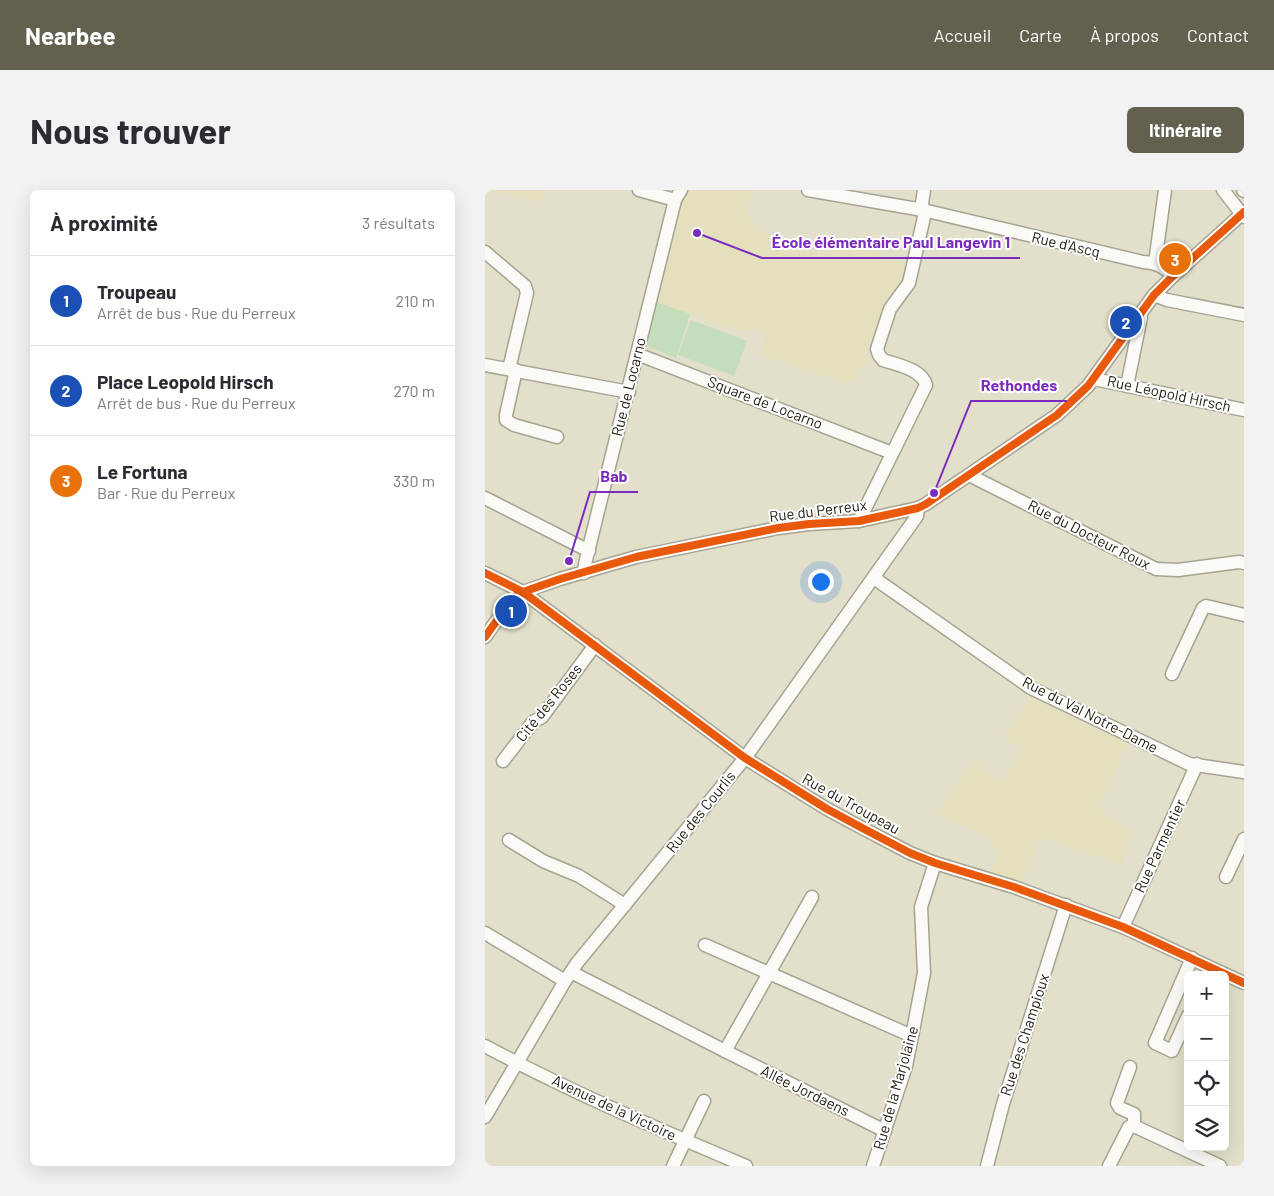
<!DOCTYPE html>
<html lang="fr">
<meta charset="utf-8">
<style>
:root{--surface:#fff;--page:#f2f2f3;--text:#2b2b33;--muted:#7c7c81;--line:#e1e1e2;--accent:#636050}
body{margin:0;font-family:Barlow,sans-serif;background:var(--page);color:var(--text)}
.controls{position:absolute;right:15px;bottom:15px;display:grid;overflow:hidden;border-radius:8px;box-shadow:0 5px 20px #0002}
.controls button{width:45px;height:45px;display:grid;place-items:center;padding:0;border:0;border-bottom:1px solid var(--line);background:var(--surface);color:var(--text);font:25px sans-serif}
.you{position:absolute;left:335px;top:391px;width:18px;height:18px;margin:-12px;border:4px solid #fff;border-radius:50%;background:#1a73e8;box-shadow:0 0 0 8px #1a73e833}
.badge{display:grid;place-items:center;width:32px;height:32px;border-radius:50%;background:var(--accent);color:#fff;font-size:16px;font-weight:700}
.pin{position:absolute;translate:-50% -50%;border:2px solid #fff;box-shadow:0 1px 5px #0006}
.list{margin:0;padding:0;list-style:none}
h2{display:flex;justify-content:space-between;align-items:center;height:65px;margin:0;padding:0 20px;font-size:21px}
h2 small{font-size:16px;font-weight:400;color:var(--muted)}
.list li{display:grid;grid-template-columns:32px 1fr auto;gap:15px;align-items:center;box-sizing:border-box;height:90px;padding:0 20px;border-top:1px solid var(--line)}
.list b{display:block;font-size:19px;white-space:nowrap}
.list p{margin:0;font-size:16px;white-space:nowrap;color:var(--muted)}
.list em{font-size:16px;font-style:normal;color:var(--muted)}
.icon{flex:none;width:28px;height:28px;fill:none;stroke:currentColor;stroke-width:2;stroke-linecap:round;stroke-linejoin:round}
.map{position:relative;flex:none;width:759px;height:976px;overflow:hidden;border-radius:8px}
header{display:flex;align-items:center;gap:30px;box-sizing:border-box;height:70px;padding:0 25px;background:var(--accent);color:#fff}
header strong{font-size:24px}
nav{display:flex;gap:28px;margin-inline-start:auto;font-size:18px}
.intro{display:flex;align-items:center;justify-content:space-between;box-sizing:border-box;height:120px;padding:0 30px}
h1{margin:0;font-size:35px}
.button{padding:12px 22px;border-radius:8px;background:var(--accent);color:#fff;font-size:18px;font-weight:700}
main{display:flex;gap:30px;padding:0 30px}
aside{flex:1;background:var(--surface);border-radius:8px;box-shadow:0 5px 20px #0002}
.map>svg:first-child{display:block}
</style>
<header>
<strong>Nearbee</strong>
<nav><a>Accueil</a><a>Carte</a><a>À propos</a><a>Contact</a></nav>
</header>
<div class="intro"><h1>Nous trouver</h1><a class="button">Itinéraire</a></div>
<main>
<aside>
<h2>À proximité<small>3 résultats</small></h2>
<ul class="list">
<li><span class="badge" style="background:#1a4fb4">1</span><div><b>Troupeau</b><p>Arrêt de bus · Rue du Perreux</p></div><em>210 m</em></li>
<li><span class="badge" style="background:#1a4fb4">2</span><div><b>Place Leopold Hirsch</b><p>Arrêt de bus · Rue du Perreux</p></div><em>270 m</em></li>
<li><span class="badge" style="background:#e8710a">3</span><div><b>Le Fortuna</b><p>Bar · Rue du Perreux</p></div><em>330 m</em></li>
</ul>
</aside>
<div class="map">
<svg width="759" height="976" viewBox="0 0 759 976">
<rect width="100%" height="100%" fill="#e2dfca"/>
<g fill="#e4dfbd">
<path d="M6 0H60L57 13Z"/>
<path d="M203 0H267L261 25 268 32 271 40 345 65 352 48 422 73 418 95 399 112 380 162 385 173 370 182 368 190 363 189 361 193 275 164 282 143 267 138 266 142 253 138 252 140 171 112 196 8Z"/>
<path d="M547 504 643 553 613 617 646 641 636 674 555 647 537 692 504 684 513 661 499 644 451 625 489 571 515 591 538 559 518 546Z"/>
</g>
<g fill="#c4ddba">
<path d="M171 112 205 124 191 168 160 155Z"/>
<path d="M206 130 262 151 249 186 193 165Z"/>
</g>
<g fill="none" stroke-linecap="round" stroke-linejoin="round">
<g stroke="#a6a393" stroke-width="15">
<g id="minor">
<path d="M154 0 190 10"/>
<path d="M323 0 438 20 658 72C672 73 678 76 688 86"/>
<path d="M738 0 759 27"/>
<path d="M758 0 759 1"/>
<path d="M0 62 40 96 42 103 24 179"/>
<path d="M670 73 680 0"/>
<path d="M669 105 682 110 759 125"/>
<path d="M152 164 407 263"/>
<path d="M0 175 144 202"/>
<path d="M31 180 21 225V230L29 235 72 247"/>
<path d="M609 189 759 220"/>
<path d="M642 196 656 127"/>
<path d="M484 285 671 379 693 380 754 372 759 373"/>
<path d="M0 308 104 361"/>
<path d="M374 331 441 195C437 179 412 175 398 170L394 165 392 159 405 119 424 93 439 27 437 13 439 0"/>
<path d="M0 383 38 402 260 568 342 619 381 640 425 663 450 673 529 697 638 737 759 793"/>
<path d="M99 383 100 374 190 10 196 0"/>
<path d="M389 388 546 498 704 574 759 582"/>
<path d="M0 447 28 408 38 402 75 389 151 367 293 338 324 334 374 331 433 318 441 314 572 225 603 196 669 105 688 86 759 22"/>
<path d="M687 484 718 418 721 416 759 425"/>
<path d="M18 571 48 532 57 527 110 455"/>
<path d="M24 650 58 671 94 686 140 715"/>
<path d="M741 687 759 649"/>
<path d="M638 737 712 574"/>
<path d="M0 743 80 791"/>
<path d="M220 755 427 846"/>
<path d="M86 782 240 861 400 941"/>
<path d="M703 826 687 861 670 853 707 768"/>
<path d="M0 856C84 901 173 939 261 976"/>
<path d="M240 861 327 707"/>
<path d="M645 877 632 913 635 918 649 924V936"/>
<path d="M0 927 80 791 92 773 260 568 432 326 433 318"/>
<path d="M649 936 735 976"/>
<path d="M188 976 219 911"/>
<path d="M388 976 421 876 427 846 439 783 436 717 450 673"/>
<path d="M502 976 518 914 581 715"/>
<path d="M624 976 644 937 649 936"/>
</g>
</g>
<use href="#minor" stroke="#fbfaf7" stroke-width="12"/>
<g stroke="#fff" stroke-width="11">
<g id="cycleway">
<path d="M0 383 38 402 260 568 342 619 381 640 425 663 450 673 529 697 638 737 759 793"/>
<path d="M0 447 28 408 38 402 75 389 151 367 293 338 324 334 374 331 433 318 441 314 572 225 603 196 669 105 688 86 759 22"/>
</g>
</g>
<use href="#cycleway" stroke="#e8590c" stroke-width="8"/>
</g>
<g text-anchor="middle" stroke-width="4" stroke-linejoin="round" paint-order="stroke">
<g font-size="15" fill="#1e1b0e" stroke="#fff">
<text transform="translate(581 55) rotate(13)" y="5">Rue d'Ascq</text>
<text transform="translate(144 197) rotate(-76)" y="5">Rue de Locarno</text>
<text transform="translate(684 204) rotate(12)" y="5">Rue Léopold Hirsch</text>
<text transform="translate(280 213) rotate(21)" y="5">Square de Locarno</text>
<text transform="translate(333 321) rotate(-7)" y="5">Rue du Perreux</text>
<text transform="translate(604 345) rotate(27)" y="5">Rue du Docteur Roux</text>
<text transform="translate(64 513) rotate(-51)" y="5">Cité des Roses</text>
<text transform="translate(605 525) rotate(27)" y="5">Rue du Val Notre-Dame</text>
<text transform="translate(366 614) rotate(29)" y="5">Rue du Troupeau</text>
<text transform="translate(216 622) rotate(-51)" y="5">Rue des Courlis</text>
<text transform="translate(675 656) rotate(-65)" y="5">Rue Parmentier</text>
<text transform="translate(540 845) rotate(-72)" y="5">Rue des Champioux</text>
<text transform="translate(411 898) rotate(-74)" y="5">Rue de la Marjolaine</text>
<text transform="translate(320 901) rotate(26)" y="5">Allée Jordaens</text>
<text transform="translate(129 918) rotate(25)" y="5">Avenue de la Victoire</text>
</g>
</g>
<path fill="none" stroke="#7b2cbf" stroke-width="2" d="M212 43L277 68H535M449 303L486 211H582M84 371L105 302H153"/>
<g fill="#7b2cbf" stroke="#fff" stroke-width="2">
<circle cx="212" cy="43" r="5"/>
<circle cx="449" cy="303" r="5"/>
<circle cx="84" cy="371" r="5"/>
</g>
<g font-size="16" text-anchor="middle" font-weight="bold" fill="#7b2cbf" stroke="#fff" stroke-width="4" stroke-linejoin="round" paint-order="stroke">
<text x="406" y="58">École élémentaire Paul Langevin 1</text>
<text x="534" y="201">Rethondes</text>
<text x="129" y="292">Bab</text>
</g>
</svg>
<div class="controls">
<button>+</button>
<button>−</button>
<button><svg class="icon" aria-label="locate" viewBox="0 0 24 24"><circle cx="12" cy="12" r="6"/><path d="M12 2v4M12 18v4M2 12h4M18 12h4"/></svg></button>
<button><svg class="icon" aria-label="layers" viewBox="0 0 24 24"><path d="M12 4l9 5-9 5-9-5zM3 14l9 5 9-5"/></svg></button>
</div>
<div class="you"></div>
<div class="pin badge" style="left:26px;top:421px;background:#1a4fb4">1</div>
<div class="pin badge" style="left:641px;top:132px;background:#1a4fb4">2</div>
<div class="pin badge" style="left:690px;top:69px;background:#e8710a">3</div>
</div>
</main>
